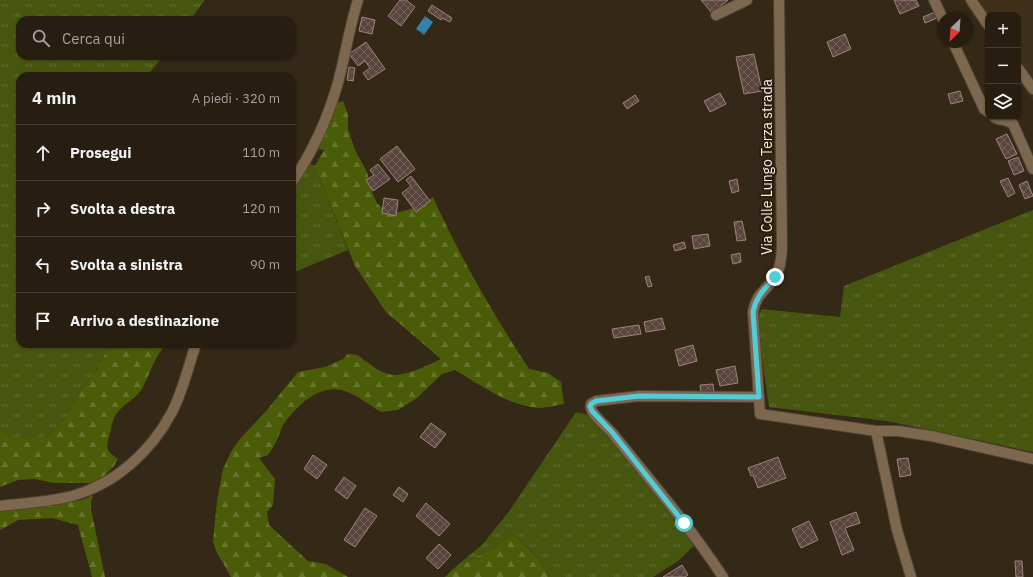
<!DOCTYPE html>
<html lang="it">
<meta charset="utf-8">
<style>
:root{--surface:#271e11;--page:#332b1f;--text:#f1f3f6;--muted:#a4a29f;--line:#433c31}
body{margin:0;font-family:"IBM Plex Sans",sans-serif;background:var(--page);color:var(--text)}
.controls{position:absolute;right:12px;top:12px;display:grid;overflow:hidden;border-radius:8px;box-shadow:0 1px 3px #0004}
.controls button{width:36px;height:36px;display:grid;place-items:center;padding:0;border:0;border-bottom:1px solid var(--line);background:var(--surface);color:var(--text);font:20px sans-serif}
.compass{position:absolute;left:937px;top:12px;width:36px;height:36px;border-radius:50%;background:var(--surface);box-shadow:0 1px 3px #0004;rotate:205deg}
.stop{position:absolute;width:12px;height:12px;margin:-9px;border:3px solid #52ccd6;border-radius:50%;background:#fff}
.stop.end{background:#52ccd6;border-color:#fff;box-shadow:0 1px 4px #0008}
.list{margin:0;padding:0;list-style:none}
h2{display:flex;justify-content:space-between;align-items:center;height:52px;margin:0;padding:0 16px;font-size:17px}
h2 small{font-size:13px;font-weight:400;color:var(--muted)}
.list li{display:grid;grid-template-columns:26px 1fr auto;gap:12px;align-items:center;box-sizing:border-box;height:56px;padding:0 16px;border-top:1px solid var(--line)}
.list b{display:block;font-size:15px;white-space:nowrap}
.list em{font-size:13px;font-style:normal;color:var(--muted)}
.icon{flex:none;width:22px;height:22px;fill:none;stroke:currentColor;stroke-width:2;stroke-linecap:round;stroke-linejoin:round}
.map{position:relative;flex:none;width:1033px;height:577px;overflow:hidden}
.search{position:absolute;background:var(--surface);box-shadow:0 1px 3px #0004;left:16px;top:16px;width:280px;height:44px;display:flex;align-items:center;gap:10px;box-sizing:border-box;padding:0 14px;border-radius:12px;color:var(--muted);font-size:15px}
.panel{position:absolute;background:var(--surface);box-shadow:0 1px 3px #0004;left:16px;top:72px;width:280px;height:276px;border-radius:12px}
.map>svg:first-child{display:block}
</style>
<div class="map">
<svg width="1033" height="577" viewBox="0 0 1033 577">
<defs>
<pattern id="grass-tufts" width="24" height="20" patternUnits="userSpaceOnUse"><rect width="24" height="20" fill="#46560f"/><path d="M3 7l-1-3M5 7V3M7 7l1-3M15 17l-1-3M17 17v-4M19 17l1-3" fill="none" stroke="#616f32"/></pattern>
<pattern id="forest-firs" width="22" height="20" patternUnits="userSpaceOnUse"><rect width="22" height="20" fill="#4b5c08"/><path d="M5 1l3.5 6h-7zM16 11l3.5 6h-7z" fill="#66742c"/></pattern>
<pattern id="water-ripples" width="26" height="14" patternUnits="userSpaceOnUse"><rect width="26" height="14" fill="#3382b0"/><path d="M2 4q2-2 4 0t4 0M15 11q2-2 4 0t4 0" fill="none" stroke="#3c6a85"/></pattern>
<pattern id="building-cross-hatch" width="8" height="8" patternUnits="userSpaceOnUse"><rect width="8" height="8" fill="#5a443e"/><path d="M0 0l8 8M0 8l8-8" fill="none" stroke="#725f5a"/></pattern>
</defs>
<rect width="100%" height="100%" fill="#342817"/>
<path fill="#403019" d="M963 0H1033V101L1018 79V15H988V36Z"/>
<g fill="url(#grass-tufts)">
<path d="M0 0H205L190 20H20V56H163L147 76H20V344H118L105 354 96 371 80 393 68 416 48 437H15L0 430Z"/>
<path d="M311 164 315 166 348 250 292 273V191L308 165Z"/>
<path d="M1033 210V452L887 421 769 407 756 318 762 309 840 317 844 286Z"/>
<path d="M576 412 596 416 699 541 678 561 653 577H549C542 560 527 546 513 534L492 549 453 569 483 544 510 510Z"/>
</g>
<g fill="url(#forest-firs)">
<path d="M343 101 348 115V129L355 150 367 172 372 192 377 203 388 214C406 211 418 208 433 197 460 257 493 314 529 369L548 373 561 382 564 404C556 405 547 408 539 408 508 406 481 385 455 370L442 374 417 398 398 410 381 412C369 405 355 393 341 390 317 385 296 407 283 425 280 430 279 436 276 442 274 446 271 451 268 455L259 458 275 479 273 505 267 512 269 525 308 561 326 564 348 577H231L216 551 213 541 217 501 223 469 231 452 239 440 266 411 298 372 325 367 343 359 348 354C362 354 359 358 370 364 376 369 384 374 393 375 405 376 429 365 441 359L386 312 355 266 315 166 324 150 317 149 337 103Z"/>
<path d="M118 344H167C154 356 151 372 143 387 138 398 124 403 117 413 112 419 112 426 110 433 106 447 105 450 118 459L114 466 97 483H54L35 479 18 480 0 487V430L15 437H48L68 416 80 393 96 371 105 354Z"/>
<path d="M93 495 91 502V509L105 577H92L78 525 52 518 18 520 0 530V509L82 500Z"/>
<path d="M513 534C526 546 542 560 549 577H445L453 569 492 549Z"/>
</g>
<path fill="url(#water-ripples)" d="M425 16 433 22 424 35 416 29Z"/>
<g fill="url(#building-cross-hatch)" stroke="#9d837c">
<path d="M400 0H406L415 7 401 26 388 16Z"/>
<path d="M701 0H728L712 13Z"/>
<path d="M894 0H916L919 6 900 14Z"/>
<path d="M432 5 452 18 450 22 442 18 441 20 428 11Z"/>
<path d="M935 12 937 18 925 23 923 17Z"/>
<path d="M362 17 375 20 372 34 359 31Z"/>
<path d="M845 34 851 49 833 57 827 42Z"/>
<path d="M366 42 385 69 368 80 363 73 370 68 365 61 358 66 349 54Z"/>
<path d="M754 54 762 91 744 94 736 57Z"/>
<path d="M349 67 355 68 353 81 347 80Z"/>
<path d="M960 91 963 101 951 104 948 94Z"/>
<path d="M720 93 726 104 710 112 704 101Z"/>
<path d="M635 95 639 101 627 109 623 103Z"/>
<path d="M1007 134 1017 154 1006 159 996 139Z"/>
<path d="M397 146 415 169 398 182 380 159Z"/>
<path d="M1018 157 1024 171 1014 175 1008 161Z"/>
<path d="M378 164 390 179 373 191 366 180 374 175 370 170Z"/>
<path d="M411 176 430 201 416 212 402 193 411 186 406 180Z"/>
<path d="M1008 178 1015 193 1008 197 1000 181Z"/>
<path d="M737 179 739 191 732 193 729 181Z"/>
<path d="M1027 181 1033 196 1025 199 1019 185Z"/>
<path d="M384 198 398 200 396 216 382 213Z"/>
<path d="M742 221 746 240 737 241 734 222Z"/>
<path d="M708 234 710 246 694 249 692 236Z"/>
<path d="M684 242 686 248 675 251 673 245Z"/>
<path d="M740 253 741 262 733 264 731 255Z"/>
<path d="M649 276 652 286 648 287 645 277Z"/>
<path d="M662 318 665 329 646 332 644 322Z"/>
<path d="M639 325 641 334 614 338 612 329Z"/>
<path d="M693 345 697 361 679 366 675 350Z"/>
<path d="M735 366 738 383 720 386 716 370Z"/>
<path d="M713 384 714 392 701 393 700 385Z"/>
<path d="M431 423 446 434 435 448 420 437Z"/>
<path d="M313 455 327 465 317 479 304 469Z"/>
<path d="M778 457 786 478 758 488 753 475 751 476 748 468Z"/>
<path d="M908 458 911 475 900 477 897 459Z"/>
<path d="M344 477 356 486 347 499 335 490Z"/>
<path d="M399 487 408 494 403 502 393 495Z"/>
<path d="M426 503 450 524 439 536 416 516Z"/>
<path d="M365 508 377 516 355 547 344 540Z"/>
<path d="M856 512 860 523 845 528 854 550 842 555 830 522Z"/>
<path d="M809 521 818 540 801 548 792 529Z"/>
<path d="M439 544 451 555 438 569 426 558Z"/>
<path d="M1015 561H1022L1023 577H1016Z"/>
<path d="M682 565 688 575 685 577H663Z"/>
</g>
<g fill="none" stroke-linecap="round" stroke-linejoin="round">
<g stroke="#4f4434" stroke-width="12">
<g id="minor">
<path d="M779 0 782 247C781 258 781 269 774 278 765 292 756 294 753 312L760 414 876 431 897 530 911 577"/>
<path d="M934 0 943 19"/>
<path d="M971 0 988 25"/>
<path d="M716 15 747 0"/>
<path d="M953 42 984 109 988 112"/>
<path d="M1018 68 1033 89"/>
<path d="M994 117C999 121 1007 119 1013 124L1033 169"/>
<path d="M292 182C312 153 327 120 337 86 345 58 349 28 358 0"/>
<path d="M876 431H898L931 436 1033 459"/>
<path d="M0 506C24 503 49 502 72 496 115 484 151 452 172 412 183 391 188 367 196 344"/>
<path d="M723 577C690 527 651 481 613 434 608 427 588 413 591 404L596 401 639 396 759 397"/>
</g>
</g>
<use href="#minor" stroke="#7e674f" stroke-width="10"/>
</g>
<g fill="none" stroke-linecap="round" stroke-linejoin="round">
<path stroke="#52ccd6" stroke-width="5" d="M684 523 612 432 592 411 590 406 591 404 596 401 639 396 759 397 753 312C756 296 765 289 775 277"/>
</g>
<g text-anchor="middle" stroke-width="4" stroke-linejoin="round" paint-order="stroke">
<g font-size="14" fill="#f6eee4" stroke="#2a1e0e">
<text transform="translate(767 167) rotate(-90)" y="5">Via Colle Lungo Terza strada</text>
</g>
</g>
</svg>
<div class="controls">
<button>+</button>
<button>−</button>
<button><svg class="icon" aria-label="layers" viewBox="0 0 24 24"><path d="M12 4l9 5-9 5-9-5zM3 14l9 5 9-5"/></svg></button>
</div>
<svg class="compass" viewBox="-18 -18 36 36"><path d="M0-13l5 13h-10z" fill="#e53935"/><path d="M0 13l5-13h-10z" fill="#a4a29f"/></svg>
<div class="stop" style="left:684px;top:523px"></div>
<div class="stop end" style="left:775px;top:277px"></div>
<div class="search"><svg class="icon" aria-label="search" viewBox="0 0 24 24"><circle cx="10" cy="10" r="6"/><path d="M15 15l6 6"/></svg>Cerca qui</div>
<section class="panel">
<h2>4 min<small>A piedi · 320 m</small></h2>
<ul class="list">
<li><svg class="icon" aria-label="ahead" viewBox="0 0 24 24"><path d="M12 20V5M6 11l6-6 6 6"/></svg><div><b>Prosegui</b></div><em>110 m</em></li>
<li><svg class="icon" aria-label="right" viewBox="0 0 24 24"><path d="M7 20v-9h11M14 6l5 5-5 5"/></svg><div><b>Svolta a destra</b></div><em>120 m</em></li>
<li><svg class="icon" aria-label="left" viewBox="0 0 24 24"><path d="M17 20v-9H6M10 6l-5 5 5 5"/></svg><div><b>Svolta a sinistra</b></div><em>90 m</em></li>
<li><svg class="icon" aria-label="arrive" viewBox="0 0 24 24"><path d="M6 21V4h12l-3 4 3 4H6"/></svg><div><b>Arrivo a destinazione</b></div></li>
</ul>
</section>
</div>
